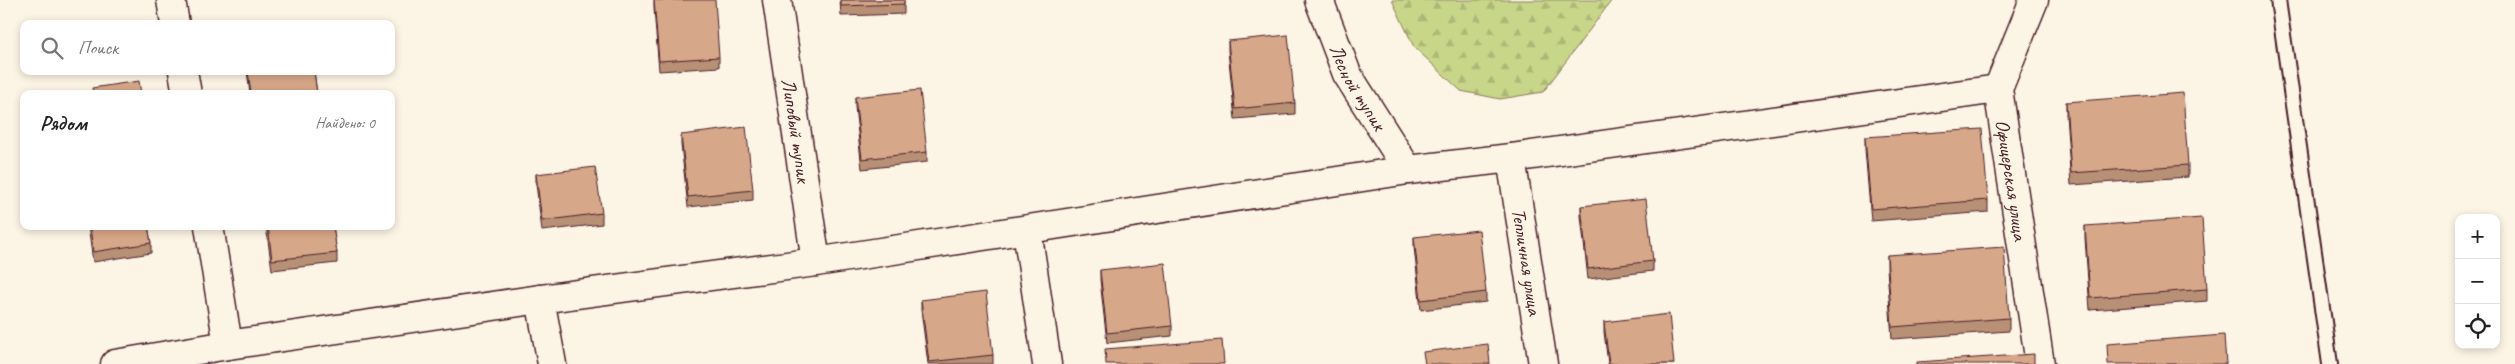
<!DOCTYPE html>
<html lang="ru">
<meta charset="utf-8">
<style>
:root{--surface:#fff;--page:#f2f2f2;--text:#222;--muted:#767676;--line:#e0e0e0}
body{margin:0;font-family:Caveat,sans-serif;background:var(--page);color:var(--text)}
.controls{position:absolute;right:15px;bottom:15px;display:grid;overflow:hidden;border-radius:10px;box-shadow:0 2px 8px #0003}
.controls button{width:45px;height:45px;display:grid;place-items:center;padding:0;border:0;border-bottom:1px solid var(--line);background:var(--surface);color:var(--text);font:25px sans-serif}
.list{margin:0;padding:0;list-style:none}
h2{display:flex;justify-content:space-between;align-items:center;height:65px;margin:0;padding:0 20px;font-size:21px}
h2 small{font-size:16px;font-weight:400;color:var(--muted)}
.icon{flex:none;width:28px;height:28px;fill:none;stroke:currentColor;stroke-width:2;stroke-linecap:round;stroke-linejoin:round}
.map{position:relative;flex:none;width:2515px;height:364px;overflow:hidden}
.search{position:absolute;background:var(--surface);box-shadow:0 2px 8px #0003;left:20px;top:20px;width:375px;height:55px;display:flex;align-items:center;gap:12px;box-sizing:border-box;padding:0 18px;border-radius:10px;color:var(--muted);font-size:19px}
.panel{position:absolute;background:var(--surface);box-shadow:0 2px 8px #0003;left:20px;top:90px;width:375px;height:140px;border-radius:10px}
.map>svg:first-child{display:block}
</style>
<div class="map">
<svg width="2515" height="364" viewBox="0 0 2515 364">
<defs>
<pattern id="forest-firs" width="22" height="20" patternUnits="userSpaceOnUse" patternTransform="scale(1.25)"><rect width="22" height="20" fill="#c8d689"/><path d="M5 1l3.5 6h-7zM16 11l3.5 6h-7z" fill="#adb776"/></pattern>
</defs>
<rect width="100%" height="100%" fill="#fcf5e5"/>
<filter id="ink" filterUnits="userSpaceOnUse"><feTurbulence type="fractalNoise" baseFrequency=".02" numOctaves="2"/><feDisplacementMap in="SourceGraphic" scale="10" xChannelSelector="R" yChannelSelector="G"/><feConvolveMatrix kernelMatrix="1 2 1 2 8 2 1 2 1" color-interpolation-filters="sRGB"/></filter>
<g filter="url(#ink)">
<path fill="url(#forest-firs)" stroke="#897a5a" d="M1392 0H1612L1543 92 1500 99 1461 91 1414 47Z"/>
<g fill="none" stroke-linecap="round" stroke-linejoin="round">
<g stroke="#4a1f2b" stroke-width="18">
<path id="service" d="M2278 0 2330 364"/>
</g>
<g stroke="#4a1f2b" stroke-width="31">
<g id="minor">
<path d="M171 0 175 24"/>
<path id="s1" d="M777 0 816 262"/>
<path id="s2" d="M1319 0 1347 74 1408 170"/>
<path id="s3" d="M2034 0 1998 89 2040 364"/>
<path d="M183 71 187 94"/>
<path id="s4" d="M1511 158 1543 364"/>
<path d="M209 226 228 345"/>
<path d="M1027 230 1047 364"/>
<path d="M540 299 552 364"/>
<path d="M115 364 228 345 540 299 816 262 1408 170 1511 158 1998 89"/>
</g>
</g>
<use href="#service" stroke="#fcf5e5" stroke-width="14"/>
<use href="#minor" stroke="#fcf5e5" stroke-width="28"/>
</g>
<g fill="#b89075" stroke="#4a1f2b">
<path d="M654 0 719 57V67L659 71 654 9Z"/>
<path d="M840 0H904V14L841 16Z"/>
<path d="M1228 41 1295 103V114L1235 119 1228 51Z"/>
<path d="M247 71H314L317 94H250Z"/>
<path d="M855 97 927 152V162L862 169 855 107Z"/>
<path d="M2066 102 2188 165V177L2071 185 2066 114Z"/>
<path d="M681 135 753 190V200L688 207 681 145Z"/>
<path d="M1865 137 1988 200V212L1871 221 1865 149Z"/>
<path d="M536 174 602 213V224L542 231 536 184Z"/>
<path d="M1581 206 1653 261V271L1588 279 1581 216Z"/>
<path d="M88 226H148L151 243V253L93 262Z"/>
<path d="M266 226H333L337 253V263L272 270Z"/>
<path d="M2085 226 2207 289V301L2090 310 2085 238Z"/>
<path d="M1414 237 1486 292V302L1421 310 1414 247Z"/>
<path d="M1887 255 2009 318V331L1892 339 1887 268Z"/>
<path d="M1100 270 1172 326V336L1107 343 1100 280Z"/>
<path d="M921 300 993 355V364H928L921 310Z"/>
<path d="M1604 322 1674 364H1608L1604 332Z"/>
</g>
<g fill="#d6a788" stroke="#4a1f2b">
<path d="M654 0H715L719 57 659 61Z"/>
<path d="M841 0H904V4L841 6Z"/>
<path d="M1288 35 1295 103 1235 109 1228 41Z"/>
<path d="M248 71H314L317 94H251Z"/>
<path d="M139 81 141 94H93L92 88Z"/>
<path d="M920 90 927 152 862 159 855 97Z"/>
<path d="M2183 93 2188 165 2071 173 2066 102Z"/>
<path d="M746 127 753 190 688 197 681 135Z"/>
<path d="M1982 129 1988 200 1871 209 1865 137Z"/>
<path d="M595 167 602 213 542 221 536 174Z"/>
<path d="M1646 199 1653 261 1588 269 1581 206Z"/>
<path d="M2202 218 2207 289 2090 298 2085 226Z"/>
<path d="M90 226H148L151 243 93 252Z"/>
<path d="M268 226H333L337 253 272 260Z"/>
<path d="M1479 230 1486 292 1421 300 1414 237Z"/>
<path d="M2004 247 2009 318 1892 327 1887 255Z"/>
<path d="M1165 263 1172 326 1107 333 1100 270Z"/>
<path d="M986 292 993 355 929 362 921 300Z"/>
<path d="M1669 314 1674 364H1609L1604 322Z"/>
<path d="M2224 335 2226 364H2108L2107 344Z"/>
<path d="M1222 340 1224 364H1106L1105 349Z"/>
<path d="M1488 344 1490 364H1425L1423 352Z"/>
<path d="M2034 354V364H1917V362Z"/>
</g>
</g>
<g text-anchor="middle" stroke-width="4" stroke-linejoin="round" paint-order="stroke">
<g font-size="20" fill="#4a1f2b" stroke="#fcf5e5">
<text dy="7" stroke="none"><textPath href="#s2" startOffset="96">Лесной тупик</textPath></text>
<text dy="7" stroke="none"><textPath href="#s1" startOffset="132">Липовый тупик</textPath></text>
<text dy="7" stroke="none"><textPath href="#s3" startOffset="188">Офицерская улица</textPath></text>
<text dy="7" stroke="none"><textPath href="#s4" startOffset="105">Тепличная улица</textPath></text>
</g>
</g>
</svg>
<div class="controls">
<button>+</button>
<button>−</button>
<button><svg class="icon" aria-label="locate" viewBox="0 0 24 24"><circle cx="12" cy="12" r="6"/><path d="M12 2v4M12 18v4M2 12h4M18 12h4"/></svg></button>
</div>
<div class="search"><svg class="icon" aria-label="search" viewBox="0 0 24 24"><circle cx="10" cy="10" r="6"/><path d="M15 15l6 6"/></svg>Поиск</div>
<section class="panel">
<h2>Рядом<small>Найдено: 0</small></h2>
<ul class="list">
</ul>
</section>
</div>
